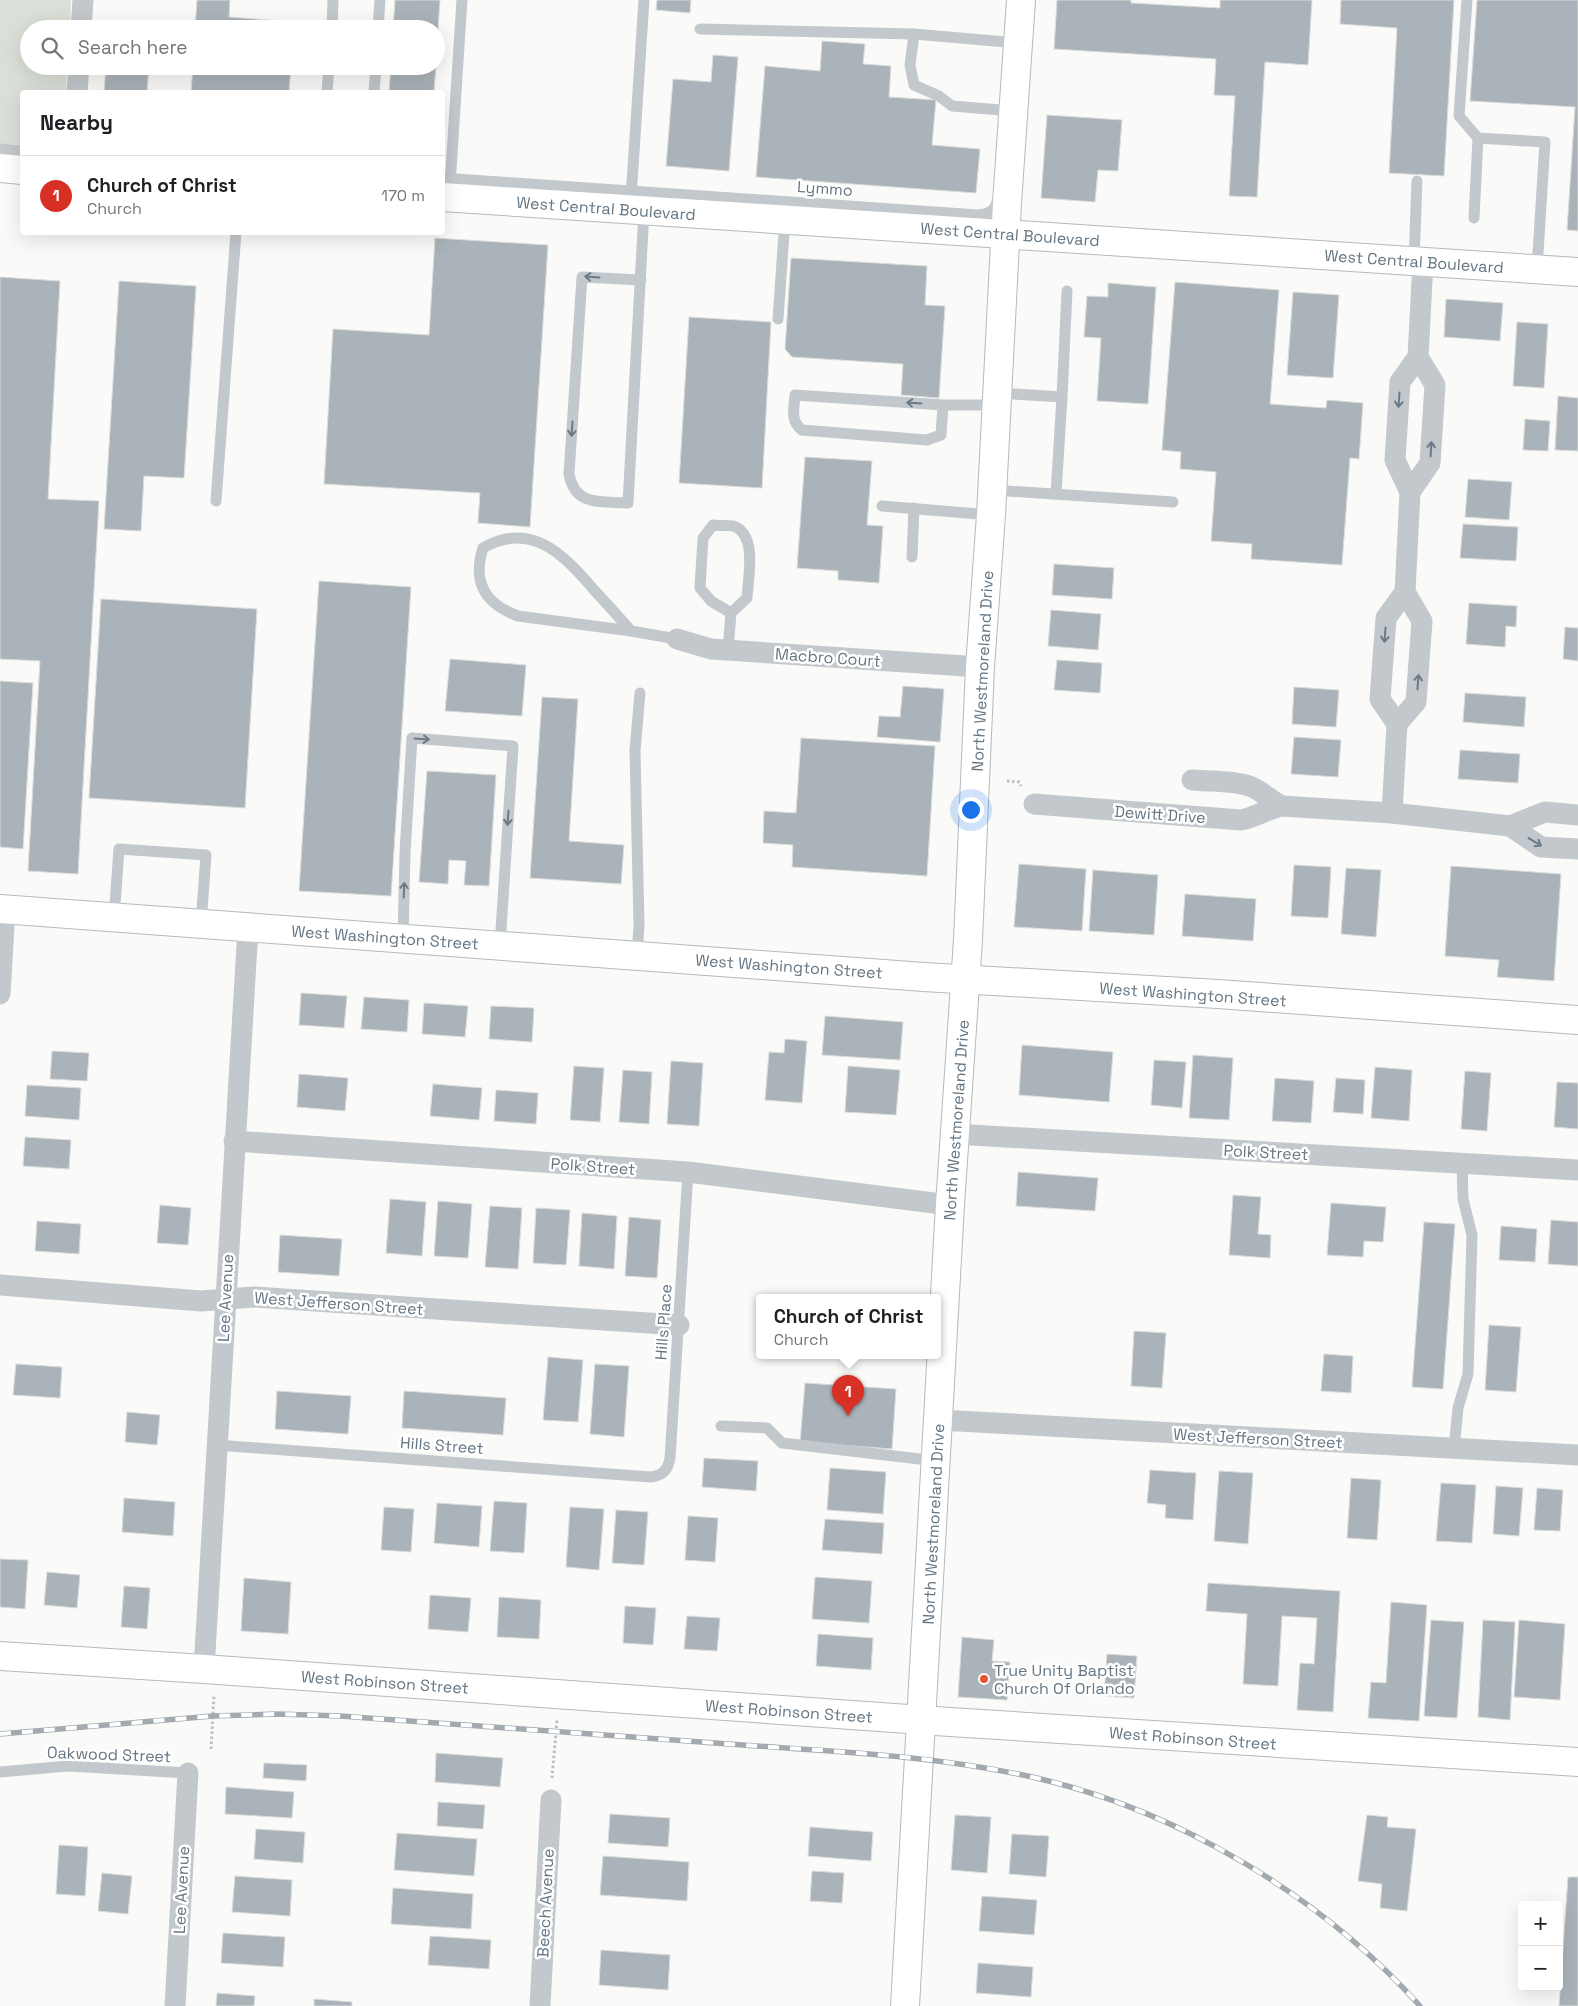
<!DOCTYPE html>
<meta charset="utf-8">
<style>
:root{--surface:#fff;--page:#f2f2f2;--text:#202124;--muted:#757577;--line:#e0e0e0;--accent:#d93025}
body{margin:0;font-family:"Space Grotesk",sans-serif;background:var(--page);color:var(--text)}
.controls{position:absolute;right:15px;bottom:15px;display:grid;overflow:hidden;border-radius:5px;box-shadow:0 5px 20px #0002}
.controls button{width:45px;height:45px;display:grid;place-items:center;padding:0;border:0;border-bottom:1px solid var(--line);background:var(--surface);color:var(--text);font:25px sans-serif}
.you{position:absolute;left:970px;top:809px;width:18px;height:18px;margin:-12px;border:4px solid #fff;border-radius:50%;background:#1a73e8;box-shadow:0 0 0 8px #1a73e833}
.badge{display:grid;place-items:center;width:32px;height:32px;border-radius:50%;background:var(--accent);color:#fff;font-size:16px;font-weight:700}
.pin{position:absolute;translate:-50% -41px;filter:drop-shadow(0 1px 2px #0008)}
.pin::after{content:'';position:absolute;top:26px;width:18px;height:15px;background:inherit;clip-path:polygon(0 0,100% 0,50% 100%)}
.popup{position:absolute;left:756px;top:1294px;width:185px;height:65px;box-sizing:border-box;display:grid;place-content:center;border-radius:5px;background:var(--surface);filter:drop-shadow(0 1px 4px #0005);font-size:16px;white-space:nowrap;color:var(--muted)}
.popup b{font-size:19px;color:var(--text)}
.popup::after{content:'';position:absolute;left:50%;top:100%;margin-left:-10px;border:10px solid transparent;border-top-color:var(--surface)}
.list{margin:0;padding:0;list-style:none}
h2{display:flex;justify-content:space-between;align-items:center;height:65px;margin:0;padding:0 20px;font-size:21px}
h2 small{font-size:16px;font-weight:400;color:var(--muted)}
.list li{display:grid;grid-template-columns:32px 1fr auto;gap:15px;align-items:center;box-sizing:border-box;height:80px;padding:0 20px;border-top:1px solid var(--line)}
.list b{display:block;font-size:19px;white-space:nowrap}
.list p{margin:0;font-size:16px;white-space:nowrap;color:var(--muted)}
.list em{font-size:16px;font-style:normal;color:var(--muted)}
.icon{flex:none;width:28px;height:28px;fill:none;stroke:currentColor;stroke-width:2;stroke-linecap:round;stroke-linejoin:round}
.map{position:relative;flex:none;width:1578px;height:2006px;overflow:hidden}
.search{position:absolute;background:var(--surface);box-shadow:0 5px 20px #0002;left:20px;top:20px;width:425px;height:55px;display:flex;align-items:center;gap:12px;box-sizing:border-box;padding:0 18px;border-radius:28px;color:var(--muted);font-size:19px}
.panel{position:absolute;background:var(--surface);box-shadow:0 5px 20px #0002;left:20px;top:90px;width:425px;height:145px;border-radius:5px}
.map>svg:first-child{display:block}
</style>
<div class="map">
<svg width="1578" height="2006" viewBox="0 0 1578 2006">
<rect width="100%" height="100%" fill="#fafaf8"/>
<path fill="#dadfd7" d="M0 0H71L70 29H29V66H67L66 92H22V145L0 144Z"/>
<g fill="#aab3b9" stroke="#dcdcda">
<path d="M197 0H230L229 17 294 22 293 29H195Z"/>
<path d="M395 0H440L436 61V29H393Z"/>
<path d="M657 0H691L690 13 656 10Z"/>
<path d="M1057 0H1131V3L1220 8V0H1312L1308 65 1265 62 1257 197 1229 196 1235 96 1214 95 1216 59 1054 49Z"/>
<path d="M1341 0H1454L1444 176 1389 173 1397 28 1340 24Z"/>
<path d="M1477 0H1578V231L1567 230 1575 107 1470 101Z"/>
<path d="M822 41 865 44 863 64 891 66 889 97 936 100 932 145 980 149 976 193 756 177 765 66 820 71Z"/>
<path d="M713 55 738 57 729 171 666 166 673 79 711 82Z"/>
<path d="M106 66H149L147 92H104Z"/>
<path d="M193 66H291L289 92H191Z"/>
<path d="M391 66H436L434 92H389Z"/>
<path d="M1047 115 1122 120 1118 171 1098 170 1095 202 1041 198Z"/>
<path d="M435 238 548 245 530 527 478 523 480 493 324 484 333 329 429 335Z"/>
<path d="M791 258 927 266 925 305 945 306 939 398 901 395 903 364 792 357 785 349Z"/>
<path d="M0 277 60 281 48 499 99 501 78 874 28 871 40 661 0 659Z"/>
<path d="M119 281 196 286 184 478 144 476 141 531 104 529Z"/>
<path d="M1175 282 1279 290 1270 404 1326 408 1327 400 1363 403 1359 459 1350 458 1342 565 1251 559 1252 544 1211 541 1216 472 1180 469 1181 452 1162 450Z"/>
<path d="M1108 283 1156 287 1148 404 1097 401 1101 338 1084 337 1087 296 1108 297Z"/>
<path d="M1293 292 1339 295 1333 378 1287 375Z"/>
<path d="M1446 299 1503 303 1500 341 1444 337Z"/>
<path d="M689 317 771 322 762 488 679 483Z"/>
<path d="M1517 322 1548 324 1544 388 1513 386Z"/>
<path d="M1558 396 1578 398V451L1555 450Z"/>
<path d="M1525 419 1550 421 1548 451 1523 450Z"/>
<path d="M805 457 872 461 867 525 883 526 879 583 838 580V571L797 568Z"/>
<path d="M1468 479 1512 482 1509 520 1465 517Z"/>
<path d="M1463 524 1518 527 1516 561 1460 558Z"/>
<path d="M1054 564 1114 568 1112 599 1052 595Z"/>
<path d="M319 581 411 587 391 896 299 891Z"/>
<path d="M101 599 257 609 245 808 89 798Z"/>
<path d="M1469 603 1517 606 1516 627 1506 626 1505 647 1466 644Z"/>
<path d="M1051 610 1101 614 1098 650 1048 646Z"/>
<path d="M1565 627 1578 628V661L1563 659Z"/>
<path d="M450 659 526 665 522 716 445 711Z"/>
<path d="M1057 660 1102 663 1100 693 1054 690Z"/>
<path d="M0 681 33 683 23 849 0 847Z"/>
<path d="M903 686 944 689 940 742 877 737 879 716 900 717Z"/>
<path d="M1294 687 1339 690 1336 727 1292 724Z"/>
<path d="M1465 693 1526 697 1524 727 1463 722Z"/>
<path d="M542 697 578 699 569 841 624 845 621 884 530 878Z"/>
<path d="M1294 737 1341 740 1338 777 1291 774Z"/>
<path d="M801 738 935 746 927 876 792 867 793 845 763 843 764 811 796 813Z"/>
<path d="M1460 750 1520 754 1518 783 1458 779Z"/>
<path d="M427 771 496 775 489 886 464 885 466 861 449 860 448 884 419 882Z"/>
<path d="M1019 864 1086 869 1082 931 1014 927Z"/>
<path d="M1294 865 1331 867 1328 918 1291 916Z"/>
<path d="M1451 866 1561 874 1554 981 1497 977 1499 960 1445 956Z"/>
<path d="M1346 868 1381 870 1376 937 1341 934Z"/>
<path d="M1093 870 1158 875 1154 935 1089 931Z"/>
<path d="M1185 894 1256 899 1253 941 1182 936Z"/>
<path d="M301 993 347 996 344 1028 299 1025Z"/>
<path d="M364 997 409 1000 407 1032 361 1029Z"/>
<path d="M424 1003 468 1006 465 1037 422 1034Z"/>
<path d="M491 1006 534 1008 532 1042 489 1039Z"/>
<path d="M825 1016 903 1022 900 1060 822 1055Z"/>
<path d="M785 1039 807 1041 802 1103 765 1100 769 1052 784 1053Z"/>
<path d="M1022 1045 1113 1052 1109 1102 1019 1095Z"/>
<path d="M52 1051 89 1053 87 1081 50 1079Z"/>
<path d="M1193 1055 1233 1058 1229 1120 1189 1118Z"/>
<path d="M1154 1060 1186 1062 1182 1108 1151 1105Z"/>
<path d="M671 1061 703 1063 699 1126 667 1124Z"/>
<path d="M574 1066 604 1068 600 1122 570 1120Z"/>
<path d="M848 1066 900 1070 896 1115 845 1112Z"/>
<path d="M1375 1067 1412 1070 1409 1121 1371 1118Z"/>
<path d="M623 1070 652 1072 649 1124 619 1122Z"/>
<path d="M1465 1071 1491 1073 1487 1131 1461 1129Z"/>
<path d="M299 1074 348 1078 345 1111 297 1107Z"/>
<path d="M1275 1078 1314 1081 1311 1123 1272 1121Z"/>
<path d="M1336 1078 1365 1080 1363 1114 1333 1112Z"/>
<path d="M1557 1082 1578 1083V1129L1554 1127Z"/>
<path d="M433 1084 482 1088 479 1120 430 1116Z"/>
<path d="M27 1085 81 1088 79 1120 25 1116Z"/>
<path d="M496 1090 538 1093 536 1124 494 1121Z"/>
<path d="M25 1137 71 1140 69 1169 23 1166Z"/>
<path d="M1018 1172 1098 1178 1095 1211 1016 1206Z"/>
<path d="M1233 1195 1261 1197 1258 1234 1271 1235 1270 1258 1229 1255Z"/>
<path d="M390 1199 426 1202 422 1256 386 1253Z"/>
<path d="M438 1201 472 1204 468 1258 434 1256Z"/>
<path d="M1331 1203 1386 1207 1383 1242 1364 1241 1363 1257 1327 1255Z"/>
<path d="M160 1205 191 1208 188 1245 157 1243Z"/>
<path d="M490 1206 522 1208 518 1269 485 1267Z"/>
<path d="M536 1208 570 1210 566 1265 533 1263Z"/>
<path d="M582 1213 617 1216 614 1269 579 1266Z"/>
<path d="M629 1217 661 1220 657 1278 625 1276Z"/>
<path d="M1551 1220 1578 1222V1266L1548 1264Z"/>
<path d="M37 1221 81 1224 79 1254 35 1251Z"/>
<path d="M1424 1222 1455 1224 1443 1389 1412 1387Z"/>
<path d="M1501 1226 1537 1229 1535 1262 1499 1260Z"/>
<path d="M280 1235 342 1239 339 1276 278 1272Z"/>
<path d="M1489 1325 1521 1327 1516 1392 1485 1390Z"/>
<path d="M1134 1331 1166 1333 1162 1388 1131 1386Z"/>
<path d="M1324 1354 1353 1356 1351 1393 1321 1391Z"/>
<path d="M548 1357 583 1360 578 1422 543 1420Z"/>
<path d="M16 1364 62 1367 60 1398 13 1395Z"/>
<path d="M595 1364 629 1366 624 1437 590 1434Z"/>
<path d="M805 1383 896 1389 892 1449 800 1442Z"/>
<path d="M277 1391 351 1396 348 1434 275 1429Z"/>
<path d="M404 1391 506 1398 503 1435 402 1428Z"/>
<path d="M127 1412 160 1415 157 1445 125 1442Z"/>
<path d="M704 1458 758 1461 756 1491 702 1487Z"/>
<path d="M830 1468 886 1472 883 1514 827 1510Z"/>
<path d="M1150 1470 1196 1473 1193 1520 1165 1518 1166 1505 1147 1503Z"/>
<path d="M1219 1471 1253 1473 1248 1544 1214 1541Z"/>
<path d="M1351 1478 1381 1480 1377 1540 1347 1538Z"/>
<path d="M1441 1483 1476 1485 1472 1543 1436 1541Z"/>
<path d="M1496 1486 1523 1488 1519 1536 1493 1534Z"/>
<path d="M1537 1488 1563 1490 1560 1531 1534 1530Z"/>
<path d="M124 1498 175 1502 173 1536 122 1532Z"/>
<path d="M494 1501 527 1503 524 1553 490 1551Z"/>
<path d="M437 1503 482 1506 479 1547 434 1543Z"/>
<path d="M384 1507 414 1509 411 1552 381 1550Z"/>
<path d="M570 1507 604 1509 599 1570 566 1567Z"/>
<path d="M616 1510 648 1512 644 1565 612 1563Z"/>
<path d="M688 1516 718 1518 715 1562 685 1560Z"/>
<path d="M825 1519 884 1523 882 1554 822 1550Z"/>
<path d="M0 1559 28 1560 25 1609 0 1607Z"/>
<path d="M47 1572 80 1575 77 1608 44 1605Z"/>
<path d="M815 1577 872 1581 869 1623 812 1619Z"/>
<path d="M244 1578 291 1582 288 1634 241 1631Z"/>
<path d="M1208 1583 1340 1591 1333 1712 1297 1710 1300 1663 1314 1664 1317 1618 1282 1616 1278 1686 1243 1684 1247 1614 1206 1611Z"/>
<path d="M124 1586 150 1588 147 1629 121 1627Z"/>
<path d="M430 1595 471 1598 468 1632 428 1629Z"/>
<path d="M499 1597 541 1600 539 1639 497 1637Z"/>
<path d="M1391 1602 1427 1605 1419 1721 1368 1718 1371 1682 1386 1683Z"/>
<path d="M625 1606 656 1608 653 1645 623 1643Z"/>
<path d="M687 1616 720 1618 717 1651 684 1649Z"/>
<path d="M1431 1620 1464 1622 1457 1718 1424 1716Z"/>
<path d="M1483 1620 1515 1622 1510 1720 1478 1717Z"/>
<path d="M1519 1620 1565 1624 1560 1700 1514 1697Z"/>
<path d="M818 1634 873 1638 871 1670 816 1666Z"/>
<path d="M962 1637 994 1640 992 1661 1010 1662 1007 1700 958 1697Z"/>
<path d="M1107 1654 1137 1656 1134 1698 1104 1696Z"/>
<path d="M436 1753 503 1758 500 1787 435 1782Z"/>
<path d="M264 1763 307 1765 306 1781 263 1778Z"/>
<path d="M226 1787 294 1792 292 1818 225 1814Z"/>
<path d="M438 1802 485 1805 483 1829 437 1826Z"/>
<path d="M610 1814 670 1818 668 1847 608 1843Z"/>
<path d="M955 1815 991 1817 987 1873 951 1870Z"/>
<path d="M1367 1815 1388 1817 1387 1827 1416 1829 1407 1911 1380 1908 1382 1884 1358 1881Z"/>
<path d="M810 1827 873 1832 871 1861 808 1856Z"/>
<path d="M256 1829 305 1832 303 1863 254 1859Z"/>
<path d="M397 1833 477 1839 474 1876 394 1870Z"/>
<path d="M1012 1834 1049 1836 1046 1877 1009 1874Z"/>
<path d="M59 1845 88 1847 85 1896 56 1894Z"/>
<path d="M603 1856 689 1862 687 1901 600 1895Z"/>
<path d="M812 1871 844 1873 842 1903 810 1901Z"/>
<path d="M102 1873 132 1876 128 1914 98 1911Z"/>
<path d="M235 1876 292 1880 290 1916 232 1912Z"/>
<path d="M1568 1877H1578V2006H1559Z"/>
<path d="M393 1888 473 1894 471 1929 391 1924Z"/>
<path d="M982 1896 1037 1900 1034 1935 979 1931Z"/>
<path d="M223 1933 285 1937 283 1967 221 1963Z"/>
<path d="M430 1936 491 1940 489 1969 428 1965Z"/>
<path d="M601 1950 670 1955 668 1990 599 1985Z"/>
<path d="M978 1963 1033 1967 1031 1997 976 1993Z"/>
<path d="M217 1993 255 1996 254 2006H216Z"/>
<path d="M314 1999 352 2002V2006H314Z"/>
</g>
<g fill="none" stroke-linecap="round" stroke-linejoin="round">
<g stroke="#b3babf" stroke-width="30">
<g id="secondary">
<path d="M0 168 22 170"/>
<path d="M442 197 1578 272"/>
<path d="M0 909 924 977 1218 994 1578 1020"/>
<path d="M0 1656 204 1669 950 1722 1578 1762"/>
<path d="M905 2006 950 1205 968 940 980 667 991 515 1007 203 1021 0"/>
</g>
</g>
<g stroke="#bbbfc2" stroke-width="3" stroke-dasharray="2.5 2.5" stroke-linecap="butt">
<path d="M1007 781 1019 782 1021 786"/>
<path d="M211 1749 214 1695"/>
<path d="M552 1778 557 1720"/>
</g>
<g stroke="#c3c8cc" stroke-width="11">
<path d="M1467 0 1459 116 1478 138 1545 142 1537 269"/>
<path d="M332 29 333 0"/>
<path d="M378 29 380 0"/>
<path d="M700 29 914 34"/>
<path d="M327 92 329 66"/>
<path d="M374 92 376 66"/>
<path d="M1013 111 952 106 939 96 914 85 910 65 914 34 1018 43"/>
<path d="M0 149 22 151"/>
<path d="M442 178 978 215C991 214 997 209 998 196"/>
<path d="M450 185 462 0"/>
<path d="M631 198 644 0"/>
<path d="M1474 218 1478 138"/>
<path d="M1414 261 1417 181"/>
<path d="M641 280 582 277 569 474C575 507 601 501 628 503L644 211"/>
<path d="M778 319 785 219"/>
<path d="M998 393 1062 397 1067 291"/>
<path d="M943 405 941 435 927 440 802 430C790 421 794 409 795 395L943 405H997"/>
<path d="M992 490 1173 502"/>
<path d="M1056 494 1062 397"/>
<path d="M216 501 236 232"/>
<path d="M882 506 991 515"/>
<path d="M912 557 914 508"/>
<path d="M631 631C619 617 607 604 595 591 564 555 532 520 483 548 472 582 485 604 518 616L631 631 677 639"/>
<path d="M728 650 731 613 747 598C748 578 758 534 733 526 727 525 719 526 713 525L703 538 700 588 711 601 731 613"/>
<path d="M114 918 119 849 206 855 201 924"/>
<path d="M403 939 405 853 412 738 513 746 500 945"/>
<path d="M637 955 639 925 635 750 640 693"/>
<path d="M721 1426 767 1428 782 1443 937 1461"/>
<path d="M216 1445 651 1477C663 1475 668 1470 670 1458L688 1172"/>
<path d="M1454 1449 1458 1408 1468 1374 1472 1235 1463 1199 1462 1163"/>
<path d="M0 1772 68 1766 188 1773"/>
</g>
<g stroke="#c3c8cc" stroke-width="21">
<path d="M81 29 83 0"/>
<path d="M77 92 79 66"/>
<path d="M1410 492 1430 463 1435 385 1418 357"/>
<path d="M677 639 711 649 980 667"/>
<path d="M1397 724 1416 702 1422 621 1405 592"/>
<path d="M1192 780C1211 782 1234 780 1252 787 1263 792 1271 801 1282 806"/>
<path d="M1034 804 1241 820C1256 817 1267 809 1282 806L1392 813 1510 826"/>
<path d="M1392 813 1397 724 1380 699 1386 618 1405 592 1410 492 1395 460 1400 382 1418 357 1423 262"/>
<path d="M1578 815 1545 812 1510 826 1541 847 1578 849"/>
<path d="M0 994 5 910"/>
<path d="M954 1134 1578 1170"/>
<path d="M234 1141 688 1172 950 1205"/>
<path d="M0 1285 201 1301 254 1297 679 1325"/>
<path d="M939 1420 1578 1455"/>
<path d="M204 1669 248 928"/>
<path d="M175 2006 188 1773"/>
<path d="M540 2006 551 1800"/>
</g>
<use href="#secondary" stroke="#fff" stroke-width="28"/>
<g stroke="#a2aab0" stroke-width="5.5">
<path id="rail" d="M0 1734 213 1716 277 1714 340 1716C465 1725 590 1734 715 1743 821 1751 929 1754 1032 1777 1176 1809 1321 1896 1420 2006"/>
</g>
<use href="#rail" stroke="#fff" stroke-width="4" stroke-dasharray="11" stroke-linecap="butt"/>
</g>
<defs><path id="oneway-shaft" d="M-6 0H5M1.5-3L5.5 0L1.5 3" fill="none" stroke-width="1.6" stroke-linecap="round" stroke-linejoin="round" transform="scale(1.25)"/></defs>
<g stroke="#6a7a87">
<use href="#oneway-shaft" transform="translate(592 277) rotate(-176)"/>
<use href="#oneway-shaft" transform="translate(1399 400) rotate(94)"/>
<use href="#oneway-shaft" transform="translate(914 403) rotate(-176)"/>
<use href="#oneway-shaft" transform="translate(572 429) rotate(94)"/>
<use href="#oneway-shaft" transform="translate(1431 449) rotate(-87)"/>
<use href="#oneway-shaft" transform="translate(1385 635) rotate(94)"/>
<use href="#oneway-shaft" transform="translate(1418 682) rotate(-86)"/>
<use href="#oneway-shaft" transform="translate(422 739) rotate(4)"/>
<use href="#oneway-shaft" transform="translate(508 818) rotate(94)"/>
<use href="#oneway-shaft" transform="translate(1535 842) rotate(31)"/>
<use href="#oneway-shaft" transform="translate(404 890) rotate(-88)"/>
</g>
<circle fill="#e4572e" stroke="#fff" stroke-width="2" cx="984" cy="1679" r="5"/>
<g text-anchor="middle" stroke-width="5" stroke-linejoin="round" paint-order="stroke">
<g font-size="16" fill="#657683" stroke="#fff">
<text transform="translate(825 188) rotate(4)" y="6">Lymmo</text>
<text transform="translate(606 208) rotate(4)" y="6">West Central Boulevard</text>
<text transform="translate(1010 234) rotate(4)" y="6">West Central Boulevard</text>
<text transform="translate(1414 261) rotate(4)" y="6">West Central Boulevard</text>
<text transform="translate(828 657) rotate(4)" y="6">Macbro Court</text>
<text transform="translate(982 671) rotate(-87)" y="6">North Westmoreland Drive</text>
<text transform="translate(1160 814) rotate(4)" y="6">Dewitt Drive</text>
<text transform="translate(385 937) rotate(4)" y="6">West Washington Street</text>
<text transform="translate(789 966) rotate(4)" y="6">West Washington Street</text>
<text transform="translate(1193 994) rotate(4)" y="6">West Washington Street</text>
<text transform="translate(956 1120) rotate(-86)" y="6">North Westmoreland Drive</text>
<text transform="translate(1266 1152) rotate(3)" y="6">Polk Street</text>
<text transform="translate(593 1166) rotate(4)" y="6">Polk Street</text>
<text transform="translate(225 1298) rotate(-87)" y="6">Lee Avenue</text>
<text transform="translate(339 1303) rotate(4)" y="6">West Jefferson Street</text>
<text transform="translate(663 1322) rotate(-86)" y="6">Hills Place</text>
<text transform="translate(1258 1438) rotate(3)" y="6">West Jefferson Street</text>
<text transform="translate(442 1445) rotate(4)" y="6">Hills Street</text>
<text transform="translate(933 1524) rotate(-87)" y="6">North Westmoreland Drive</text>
<text transform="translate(385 1682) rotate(4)" y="6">West Robinson Street</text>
<text transform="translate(789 1711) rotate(4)" y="6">West Robinson Street</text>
<text transform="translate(1193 1738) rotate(4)" y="6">West Robinson Street</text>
<text transform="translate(109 1754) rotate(2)" y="6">Oakwood Street</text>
<text transform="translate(181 1890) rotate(-87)" y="6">Lee Avenue</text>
<text transform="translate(545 1903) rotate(-87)" y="6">Beech Avenue</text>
</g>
<g font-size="16" fill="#657683" stroke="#fff" text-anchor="start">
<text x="994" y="1676">True Unity Baptist<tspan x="994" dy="18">Church Of Orlando</tspan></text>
</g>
</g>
</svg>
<div class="controls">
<button>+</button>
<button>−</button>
</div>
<div class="you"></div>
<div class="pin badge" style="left:848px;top:1416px">1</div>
<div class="popup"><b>Church of Christ</b>Church</div>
<div class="search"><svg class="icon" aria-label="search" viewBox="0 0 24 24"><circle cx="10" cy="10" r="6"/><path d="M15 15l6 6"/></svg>Search here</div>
<section class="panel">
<h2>Nearby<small></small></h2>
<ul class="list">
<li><span class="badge">1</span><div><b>Church of Christ</b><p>Church</p></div><em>170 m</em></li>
</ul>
</section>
</div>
